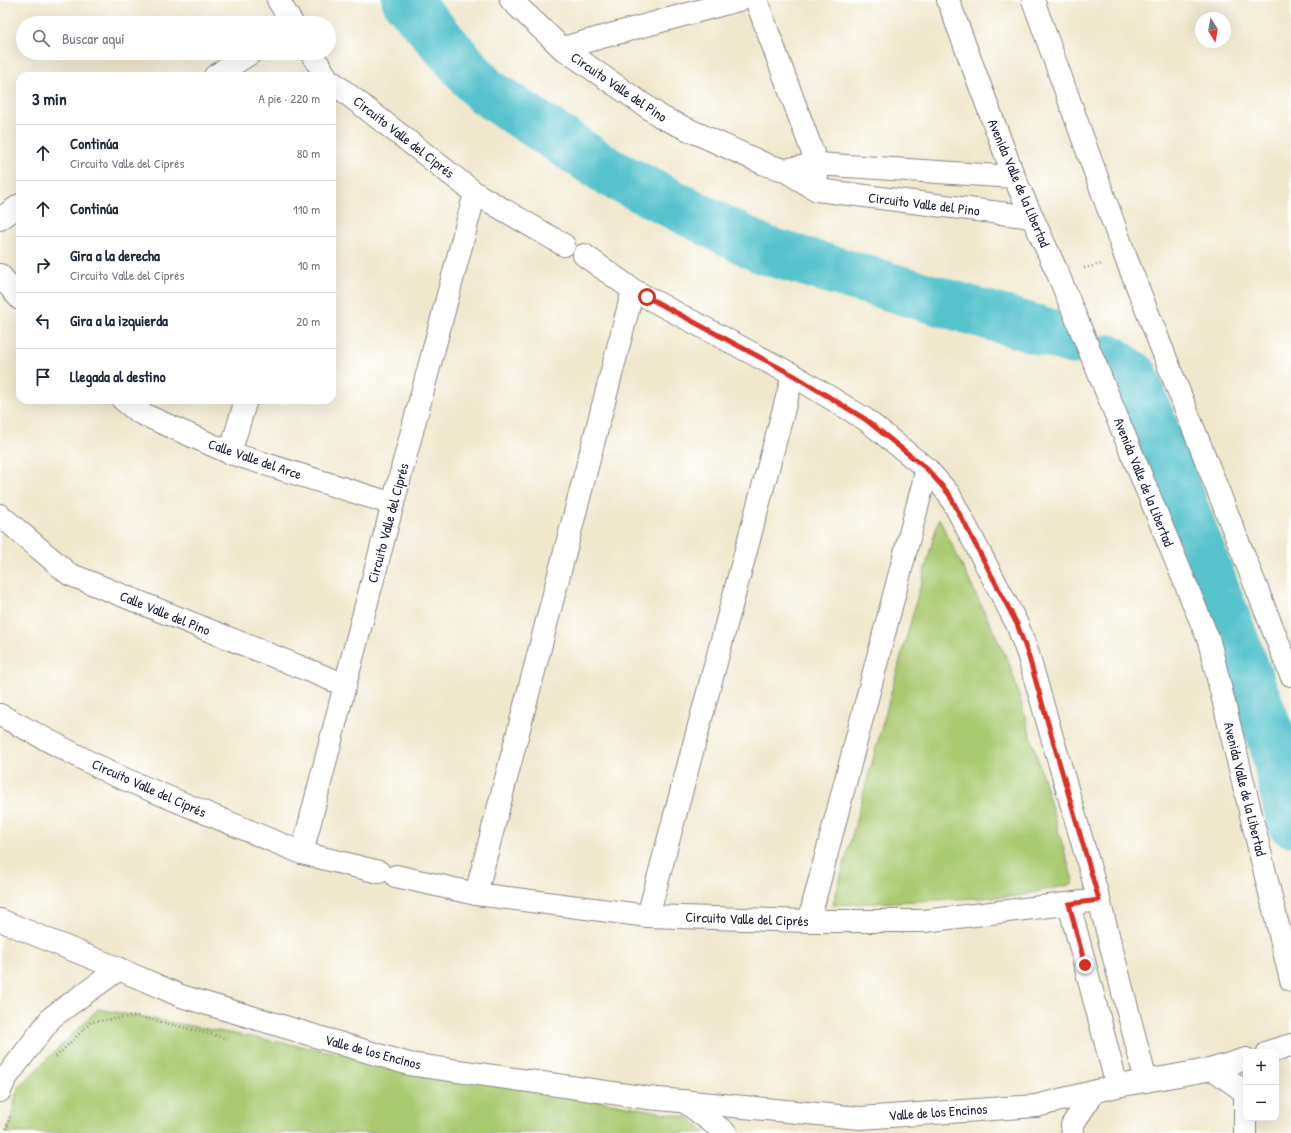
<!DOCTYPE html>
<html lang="es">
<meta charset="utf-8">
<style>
:root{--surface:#fff;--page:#f6f6f7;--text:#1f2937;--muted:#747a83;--line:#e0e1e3}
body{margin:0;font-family:"Patrick Hand",sans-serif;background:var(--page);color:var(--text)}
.controls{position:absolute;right:12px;bottom:12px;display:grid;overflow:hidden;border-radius:8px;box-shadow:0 4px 16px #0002}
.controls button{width:36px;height:36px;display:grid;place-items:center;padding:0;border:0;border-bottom:1px solid var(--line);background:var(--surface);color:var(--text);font:20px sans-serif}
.compass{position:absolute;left:1195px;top:12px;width:36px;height:36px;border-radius:50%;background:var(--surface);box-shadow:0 4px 16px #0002;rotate:169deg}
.stop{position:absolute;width:12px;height:12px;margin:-9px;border:3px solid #d93025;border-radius:50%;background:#fff}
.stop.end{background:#d93025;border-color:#fff;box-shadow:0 1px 4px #0008}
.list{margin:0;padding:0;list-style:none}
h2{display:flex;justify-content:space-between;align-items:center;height:52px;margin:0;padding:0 16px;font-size:17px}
h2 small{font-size:13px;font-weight:400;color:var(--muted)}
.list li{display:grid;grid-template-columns:26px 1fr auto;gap:12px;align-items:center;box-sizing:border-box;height:56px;padding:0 16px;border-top:1px solid var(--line)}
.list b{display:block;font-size:15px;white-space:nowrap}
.list p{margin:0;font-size:13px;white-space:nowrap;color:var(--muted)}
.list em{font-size:13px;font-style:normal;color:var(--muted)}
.icon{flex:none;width:22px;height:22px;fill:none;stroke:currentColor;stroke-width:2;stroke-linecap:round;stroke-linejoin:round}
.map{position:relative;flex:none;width:1291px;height:1133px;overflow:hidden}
.search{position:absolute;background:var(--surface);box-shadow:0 4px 16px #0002;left:16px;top:16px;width:320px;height:44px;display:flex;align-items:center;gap:10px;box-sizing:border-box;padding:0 14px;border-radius:22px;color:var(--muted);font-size:15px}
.panel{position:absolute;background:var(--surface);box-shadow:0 4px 16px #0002;left:16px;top:72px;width:320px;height:332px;border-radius:12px}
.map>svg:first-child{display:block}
</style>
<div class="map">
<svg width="1291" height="1133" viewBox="0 0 1291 1133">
<rect width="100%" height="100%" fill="#fff"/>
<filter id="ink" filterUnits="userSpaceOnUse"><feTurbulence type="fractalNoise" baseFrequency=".025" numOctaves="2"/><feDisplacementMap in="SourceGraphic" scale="8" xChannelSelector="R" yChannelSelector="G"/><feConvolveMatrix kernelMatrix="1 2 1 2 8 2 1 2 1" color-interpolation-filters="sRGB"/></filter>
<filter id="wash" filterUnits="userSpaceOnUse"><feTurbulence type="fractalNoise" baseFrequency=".012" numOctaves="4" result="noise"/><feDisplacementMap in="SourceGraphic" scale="16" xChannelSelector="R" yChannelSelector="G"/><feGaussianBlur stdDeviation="0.9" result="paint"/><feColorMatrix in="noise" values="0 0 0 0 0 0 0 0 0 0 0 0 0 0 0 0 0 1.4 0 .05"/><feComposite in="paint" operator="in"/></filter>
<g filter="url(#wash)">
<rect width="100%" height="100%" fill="#f0e8cd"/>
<g fill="#aaca72" stroke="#667656">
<path d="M939 518 1010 665 1074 884 1018 896 833 905Z"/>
<path d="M98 1009 687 1117 706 1133H7L18 1088Z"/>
</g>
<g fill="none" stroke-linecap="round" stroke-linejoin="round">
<g stroke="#55c2cc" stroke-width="49">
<path d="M406 0 484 90 609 172 764 250 1073 340"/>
<path d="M1110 359 1134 376 1273 742 1291 822"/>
</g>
</g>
</g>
<g filter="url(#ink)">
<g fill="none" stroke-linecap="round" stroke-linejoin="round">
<g stroke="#898584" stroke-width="24">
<g id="minor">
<path d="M278 0 292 23"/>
<path d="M511 0 562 48 663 118 767 165 784 170 817 190 1032 217"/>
<path d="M756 0 817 164V178"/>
<path d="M948 0 1014 177 1058 274 1209 641 1291 980"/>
<path d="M1033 0 1126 258 1291 675"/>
<path d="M562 48 739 0"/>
<path d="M311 53 326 76"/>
<path d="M215 76 251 53"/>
<path d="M332 82 475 193 564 245"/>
<path d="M784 170 817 164 1014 177"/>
<path d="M0 219 20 205"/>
<path d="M584 255 633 290 793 375 865 419 927 469 949 494 1017 624 1028 654 1099 900 1146 1081"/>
<path d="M0 275 20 299"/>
<path d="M123 400 138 412 230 453 393 504"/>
<path d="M230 453 246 400"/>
<path d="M0 515 69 574 345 685"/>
<path d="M0 715 110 773 302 853 379 872"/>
<path d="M302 853 345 685 475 193"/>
<path d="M396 876 476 894 648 916 809 921H924L1099 900"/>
<path d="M476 894 633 290"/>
<path d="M1069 904 1117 1086"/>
<path d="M648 916 793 375"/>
<path d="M0 920 119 969 181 996 409 1064 648 1098 860 1118 1036 1106 1117 1086 1213 1069 1246 1059"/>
<path d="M809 921 927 469"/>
<path d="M1268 1052 1291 1045"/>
<path d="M1213 1069 1245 1092V1133"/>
<path d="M0 1091 5 1079 52 1017 119 969"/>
<path d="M684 1101 726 1133"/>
<path d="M1073 1133 1072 1125 1094 1092"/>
</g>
</g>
<g stroke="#898584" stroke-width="2.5" stroke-dasharray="1 3" stroke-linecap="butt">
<path d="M1084 268 1102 264"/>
<path d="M56 1057 91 1022 137 1016 229 1039"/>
<path d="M5 1133 11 1114"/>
</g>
<use href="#minor" stroke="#fff" stroke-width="22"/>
</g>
</g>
<g fill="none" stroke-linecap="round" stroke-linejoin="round" filter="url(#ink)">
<path stroke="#d93025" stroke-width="5" d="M647 297 793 375 865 419 927 469 949 494 1017 624 1028 654 1099 900 1069 904 1085 965"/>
</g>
<g text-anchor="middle" stroke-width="3" stroke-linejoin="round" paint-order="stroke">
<g font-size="14" fill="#22223b" stroke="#fff">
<text transform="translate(619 87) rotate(34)" y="5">Circuito Valle del Pino</text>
<text transform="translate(404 137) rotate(38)" y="5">Circuito Valle del Ciprés</text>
<text transform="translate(1019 183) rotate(67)" y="5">Avenida Valle de la Libertad</text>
<text transform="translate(924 204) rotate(7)" y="5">Circuito Valle del Pino</text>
<text transform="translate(255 459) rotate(19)" y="5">Calle Valle del Arce</text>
<text transform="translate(1144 482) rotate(68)" y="5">Avenida Valle de la Libertad</text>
<text transform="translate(388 523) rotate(-75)" y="5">Circuito Valle del Ciprés</text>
<text transform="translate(165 613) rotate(22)" y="5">Calle Valle del Pino</text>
<text transform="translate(149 788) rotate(24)" y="5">Circuito Valle del Ciprés</text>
<text transform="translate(1245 789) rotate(76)" y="5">Avenida Valle de la Libertad</text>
<text transform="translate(747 919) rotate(2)" y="5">Circuito Valle del Ciprés</text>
<text transform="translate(373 1052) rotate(15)" y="5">Valle de los Encinos</text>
<text transform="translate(938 1112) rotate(-4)" y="5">Valle de los Encinos</text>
</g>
</g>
</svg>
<div class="controls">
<button>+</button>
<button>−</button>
</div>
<svg class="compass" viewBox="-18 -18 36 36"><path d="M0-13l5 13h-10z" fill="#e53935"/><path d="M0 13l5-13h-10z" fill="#747a83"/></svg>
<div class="stop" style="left:647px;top:297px"></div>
<div class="stop end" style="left:1085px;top:965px"></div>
<div class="search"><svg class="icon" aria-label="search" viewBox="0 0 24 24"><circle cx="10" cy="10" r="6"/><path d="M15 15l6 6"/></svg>Buscar aquí</div>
<section class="panel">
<h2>3 min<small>A pie · 220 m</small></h2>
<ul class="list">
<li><svg class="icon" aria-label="ahead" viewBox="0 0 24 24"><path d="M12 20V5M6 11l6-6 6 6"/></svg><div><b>Continúa</b><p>Circuito Valle del Ciprés</p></div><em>80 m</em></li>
<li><svg class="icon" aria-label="ahead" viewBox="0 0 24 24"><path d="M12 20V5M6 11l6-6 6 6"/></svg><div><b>Continúa</b></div><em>110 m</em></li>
<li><svg class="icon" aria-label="right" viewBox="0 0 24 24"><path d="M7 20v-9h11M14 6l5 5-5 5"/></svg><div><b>Gira a la derecha</b><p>Circuito Valle del Ciprés</p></div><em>10 m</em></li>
<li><svg class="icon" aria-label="left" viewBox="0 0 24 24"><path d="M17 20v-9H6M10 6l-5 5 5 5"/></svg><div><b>Gira a la izquierda</b></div><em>20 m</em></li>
<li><svg class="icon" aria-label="arrive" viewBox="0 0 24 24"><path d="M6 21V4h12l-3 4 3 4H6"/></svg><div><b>Llegada al destino</b></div></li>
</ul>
</section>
</div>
